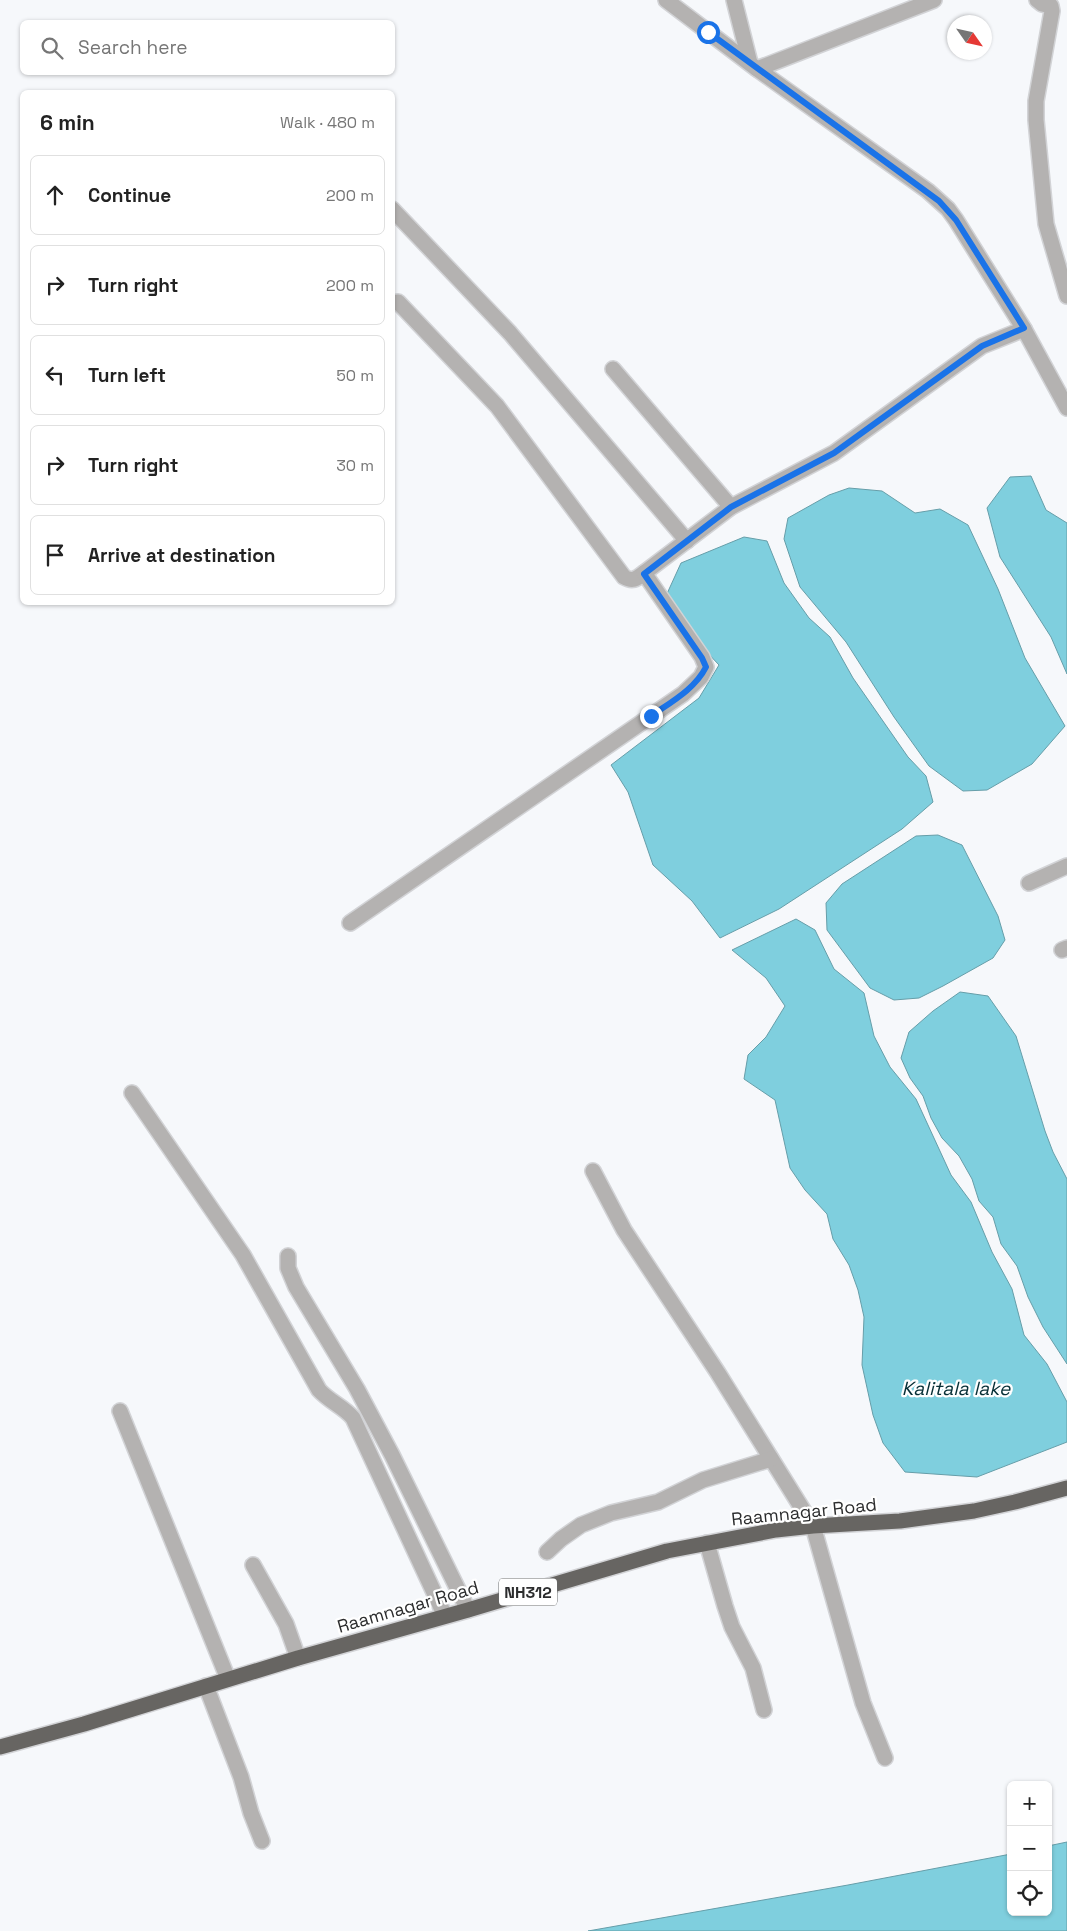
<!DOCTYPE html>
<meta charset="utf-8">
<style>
:root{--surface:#fff;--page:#f6f6f6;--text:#222;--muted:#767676;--line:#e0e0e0}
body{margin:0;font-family:"Space Grotesk",sans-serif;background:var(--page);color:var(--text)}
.controls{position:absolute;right:15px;bottom:15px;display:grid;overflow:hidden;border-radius:8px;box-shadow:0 1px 4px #0004}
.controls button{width:45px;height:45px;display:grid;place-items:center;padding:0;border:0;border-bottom:1px solid var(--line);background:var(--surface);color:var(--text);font:25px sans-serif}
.compass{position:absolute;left:947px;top:15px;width:45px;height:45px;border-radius:50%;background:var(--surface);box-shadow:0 1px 4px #0004;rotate:124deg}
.stop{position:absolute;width:15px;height:15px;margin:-11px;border:4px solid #1a73e8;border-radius:50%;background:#fff}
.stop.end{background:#1a73e8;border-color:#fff;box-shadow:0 1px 5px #0008}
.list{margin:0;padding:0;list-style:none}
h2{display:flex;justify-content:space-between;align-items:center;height:65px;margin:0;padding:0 20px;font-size:21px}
h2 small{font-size:16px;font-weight:400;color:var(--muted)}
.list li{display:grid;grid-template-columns:32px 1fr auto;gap:15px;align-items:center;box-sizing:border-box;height:80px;margin:0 10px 10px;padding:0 10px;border:1px solid var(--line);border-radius:8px}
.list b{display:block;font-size:19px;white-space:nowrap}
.list em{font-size:16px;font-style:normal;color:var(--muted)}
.icon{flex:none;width:28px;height:28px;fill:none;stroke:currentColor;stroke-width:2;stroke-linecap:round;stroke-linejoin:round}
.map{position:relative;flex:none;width:1067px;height:1931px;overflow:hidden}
.search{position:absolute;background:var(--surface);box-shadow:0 1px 4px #0004;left:20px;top:20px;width:375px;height:55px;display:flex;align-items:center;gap:12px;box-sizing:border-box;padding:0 18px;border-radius:8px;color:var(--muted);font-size:19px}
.panel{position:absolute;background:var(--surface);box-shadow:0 1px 4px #0004;left:20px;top:90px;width:375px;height:515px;border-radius:8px}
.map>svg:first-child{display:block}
</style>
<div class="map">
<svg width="1067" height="1931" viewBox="0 0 1067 1931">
<rect width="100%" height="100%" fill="#f6f8fb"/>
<g fill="#7fcfde" stroke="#669ea9">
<path d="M1031 476 1046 510 1067 523V674L1051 637 1000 557 987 508 1010 477Z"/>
<path d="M849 488 882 491 915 513 940 509 968 525 998 589 1025 658 1065 726 1032 764 987 790 963 791 929 766 894 717 846 642 800 587 784 539 788 518 829 495Z"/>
<path d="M744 537 767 541 784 583 809 618 830 637 853 678 908 757 926 776 933 802 902 829 779 909 720 938 692 901 653 865 628 792 611 765 699 698 719 665 688 632 665 598 681 563Z"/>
<path d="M938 835 962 845 998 916 1005 940 993 958 943 986 919 998 894 1000 870 988 827 930 826 903 842 884 916 836Z"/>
<path d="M796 919 815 930 834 969 864 993 874 1036 890 1067 916 1099 951 1175 971 1202 992 1252 1012 1289 1024 1335 1047 1364 1067 1402V1442L977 1477 905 1472 883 1443 873 1415 862 1365 864 1317 858 1290 849 1265 833 1239 827 1214 805 1190 790 1168 775 1100 744 1079 748 1055 766 1037 785 1006 766 978 732 950Z"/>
<path d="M960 992 988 996 1016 1036 1045 1131 1053 1152 1067 1179V1364L1043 1327 1028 1297 1017 1266 1001 1244 993 1217 979 1201 972 1179 959 1156 942 1138 931 1118 923 1096 910 1078 901 1058 909 1032 933 1011Z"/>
<path d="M1067 1842V1931H588L848 1885 1011 1854V1912H1048V1846Z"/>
</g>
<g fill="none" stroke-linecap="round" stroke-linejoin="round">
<g stroke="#d2d3d6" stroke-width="18">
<g id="minor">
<path d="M666 0 757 69 928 191 948 209 956 220 1024 329 1067 408"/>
<path d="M734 0 750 63"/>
<path d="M1037 0 1042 4 1051 6 1052 11 1036 101V120L1046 224 1067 296"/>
<path d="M757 69 934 0"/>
<path d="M392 209 510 333 687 541"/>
<path d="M398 302 497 406 624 577C633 582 636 579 644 573L731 507 834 453 982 346 1024 329"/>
<path d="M613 369 731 507"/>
<path d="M1029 883 1067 866"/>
<path d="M350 923 683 694 701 677 706 667 702 657 644 573"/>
<path d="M1062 950 1067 948"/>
<path d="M132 1093 243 1255 319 1390C330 1402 344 1407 353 1418L445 1616"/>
<path d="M593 1171 624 1230 718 1373 813 1526 863 1703 885 1758"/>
<path d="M288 1256V1268L296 1287 357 1389 392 1455 468 1610"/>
<path d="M120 1411 228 1679"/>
<path d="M707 1543 725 1606 732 1627 753 1668 764 1710"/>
<path d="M547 1552 561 1539 581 1525 611 1513 658 1502 703 1480 771 1459"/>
<path d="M253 1565 286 1624 298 1658"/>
<path d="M206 1686 241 1777 251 1813 262 1841"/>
</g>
</g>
<g stroke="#d2d3d6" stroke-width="18">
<path id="highway" d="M0 1747 84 1724 298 1658 468 1610 667 1551 776 1530 813 1526 900 1521 974 1511 1015 1502 1067 1488"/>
</g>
<use href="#minor" stroke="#b4b2b1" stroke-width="15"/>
<use href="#highway" stroke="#676562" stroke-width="15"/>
</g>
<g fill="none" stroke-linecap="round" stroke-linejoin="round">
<path stroke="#1a73e8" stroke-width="6" d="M651 716C671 702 695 689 706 667L702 658 644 574 731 507 834 453 982 346 1024 328 956 220 939 201 708 32"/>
</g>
<g text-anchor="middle" stroke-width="4.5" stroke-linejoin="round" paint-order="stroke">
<rect fill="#fff" stroke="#6b6c6d" stroke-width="1" x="499" y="1578.5" width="58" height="27" rx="4"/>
<g font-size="16" font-weight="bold" fill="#2c2d2e">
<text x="528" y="1598">NH312</text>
</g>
<g font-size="18" fill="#2c2d2e" stroke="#fff">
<text transform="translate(804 1512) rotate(-6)" y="6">Raamnagar Road</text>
<text transform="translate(408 1607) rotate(-16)" y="6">Raamnagar Road</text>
</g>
<g font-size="19" font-style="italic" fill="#062f36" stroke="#fff">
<text x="956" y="1395">Kalitala lake</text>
</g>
</g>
</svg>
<div class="controls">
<button>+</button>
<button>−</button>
<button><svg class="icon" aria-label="locate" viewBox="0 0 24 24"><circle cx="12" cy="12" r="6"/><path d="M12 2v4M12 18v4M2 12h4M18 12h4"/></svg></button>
</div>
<svg class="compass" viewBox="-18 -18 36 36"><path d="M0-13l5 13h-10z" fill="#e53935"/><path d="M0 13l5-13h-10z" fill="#767676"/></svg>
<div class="stop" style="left:708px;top:32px"></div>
<div class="stop end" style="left:651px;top:716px"></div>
<div class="search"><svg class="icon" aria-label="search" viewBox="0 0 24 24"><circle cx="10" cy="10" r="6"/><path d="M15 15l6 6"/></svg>Search here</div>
<section class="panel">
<h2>6 min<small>Walk · 480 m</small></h2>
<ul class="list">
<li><svg class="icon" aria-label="ahead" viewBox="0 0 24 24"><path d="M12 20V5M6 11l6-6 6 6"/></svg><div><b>Continue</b></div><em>200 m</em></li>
<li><svg class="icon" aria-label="right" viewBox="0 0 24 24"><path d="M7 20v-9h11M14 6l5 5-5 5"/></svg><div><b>Turn right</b></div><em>200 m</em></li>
<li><svg class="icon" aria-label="left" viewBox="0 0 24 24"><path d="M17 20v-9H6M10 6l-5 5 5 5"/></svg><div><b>Turn left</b></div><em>50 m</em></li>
<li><svg class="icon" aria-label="right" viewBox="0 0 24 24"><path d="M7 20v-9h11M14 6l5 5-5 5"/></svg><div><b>Turn right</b></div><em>30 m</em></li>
<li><svg class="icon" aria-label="arrive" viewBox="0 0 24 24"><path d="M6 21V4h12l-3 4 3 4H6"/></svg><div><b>Arrive at destination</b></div></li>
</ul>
</section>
</div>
